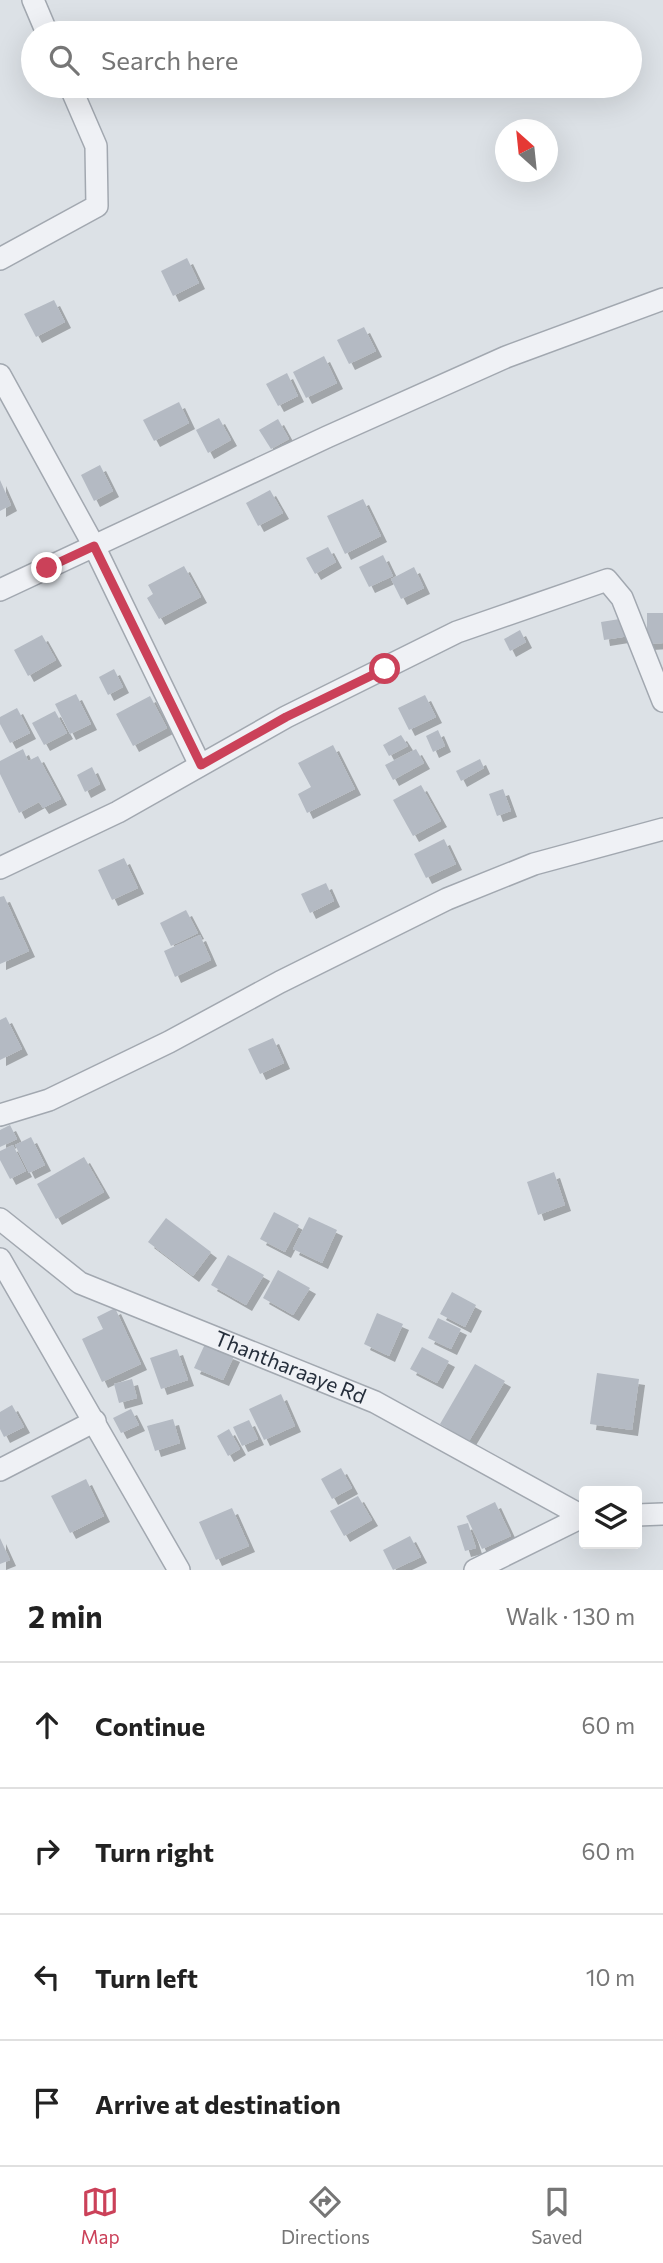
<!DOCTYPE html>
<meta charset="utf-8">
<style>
:root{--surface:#fff;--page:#f2f2f2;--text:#222;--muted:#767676;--line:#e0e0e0;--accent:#cb4159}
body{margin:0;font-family:Commissioner,sans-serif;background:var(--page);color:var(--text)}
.controls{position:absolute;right:21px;bottom:21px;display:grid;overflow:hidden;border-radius:7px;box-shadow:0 7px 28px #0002}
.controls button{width:63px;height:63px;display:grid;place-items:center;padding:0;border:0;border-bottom:2px solid var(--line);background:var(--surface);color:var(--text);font:35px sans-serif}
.compass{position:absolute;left:495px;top:119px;width:63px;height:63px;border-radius:50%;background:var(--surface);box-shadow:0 7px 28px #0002;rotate:333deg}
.stop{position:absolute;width:21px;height:21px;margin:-16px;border:5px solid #cb4159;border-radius:50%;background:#fff}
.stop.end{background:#cb4159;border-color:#fff;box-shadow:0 2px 7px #0008}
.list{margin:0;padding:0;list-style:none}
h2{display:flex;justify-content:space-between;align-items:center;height:91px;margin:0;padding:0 28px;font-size:30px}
h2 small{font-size:23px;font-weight:400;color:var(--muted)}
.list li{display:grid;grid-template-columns:46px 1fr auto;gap:21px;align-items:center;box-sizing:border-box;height:126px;padding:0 28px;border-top:2px solid var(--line)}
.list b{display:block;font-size:26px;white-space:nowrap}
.list em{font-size:23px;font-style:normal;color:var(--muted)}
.icon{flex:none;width:38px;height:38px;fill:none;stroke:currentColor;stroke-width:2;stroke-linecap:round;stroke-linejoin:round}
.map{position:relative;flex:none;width:663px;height:1570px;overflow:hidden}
.search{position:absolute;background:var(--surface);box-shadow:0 7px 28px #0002;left:21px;right:21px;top:21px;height:77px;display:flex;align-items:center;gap:18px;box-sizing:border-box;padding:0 24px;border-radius:38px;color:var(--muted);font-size:26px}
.sheet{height:595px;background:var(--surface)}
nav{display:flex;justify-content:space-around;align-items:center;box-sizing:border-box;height:98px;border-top:2px solid var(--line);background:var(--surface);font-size:19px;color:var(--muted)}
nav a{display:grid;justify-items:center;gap:4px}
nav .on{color:var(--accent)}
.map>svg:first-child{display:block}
</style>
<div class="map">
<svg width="663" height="1570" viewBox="0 0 663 1570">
<defs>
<filter id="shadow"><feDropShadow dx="6" dy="6" stdDeviation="0" flood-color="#0004"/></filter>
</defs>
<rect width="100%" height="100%" fill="#dce1e6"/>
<g fill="#b4bac3" filter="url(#shadow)">
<path d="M187 258 199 283 173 296 161 271Z"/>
<path d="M54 300 65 322 36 337 24 314Z"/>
<path d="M364 327 376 351 349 364 337 340Z"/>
<path d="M324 356 337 383 306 398 293 372Z"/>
<path d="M287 373 298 396 278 406 266 384Z"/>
<path d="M179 402 189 423 154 441 143 420Z"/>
<path d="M219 418 231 440 208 453 196 430Z"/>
<path d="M278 419 289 439 271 449 259 430Z"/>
<path d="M100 465 113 491 94 501 81 475Z"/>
<path d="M0 480 11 505 0 511Z"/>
<path d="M270 490 283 513 258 526 246 503Z"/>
<path d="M363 499 381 536 345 554 327 516Z"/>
<path d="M328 547 336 562 315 574 306 558Z"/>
<path d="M383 555 393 576 369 587 359 567Z"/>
<path d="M184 566 201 597 159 619 147 598 153 594 148 585Z"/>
<path d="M414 567 424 588 401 599 391 579Z"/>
<path d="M647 613H663V643L647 644Z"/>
<path d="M626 618 629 636 604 640 601 622Z"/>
<path d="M520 630 526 642 510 651 504 639Z"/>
<path d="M42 635 56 660 28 676 14 650Z"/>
<path d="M114 669 123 687 108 695 99 677Z"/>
<path d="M76 694 91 724 70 734 55 704Z"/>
<path d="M425 695 436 717 409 730 398 708Z"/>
<path d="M150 696 167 728 133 746 116 714Z"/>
<path d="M17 708 30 733 10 743 0 724V717Z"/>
<path d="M55 711 67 733 44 745 32 723Z"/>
<path d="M438 730 445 746 433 752 426 736Z"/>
<path d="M401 735 408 746 389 756 383 745Z"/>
<path d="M333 745 355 789 307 813 298 794 311 787 298 763Z"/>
<path d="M23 749 28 761 38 756 61 799 43 808 39 802 19 813 0 774V761Z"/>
<path d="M416 749 424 763 393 780 385 765Z"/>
<path d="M480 759 484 768 461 781 456 771Z"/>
<path d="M92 767 100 784 85 792 77 775Z"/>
<path d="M421 785 441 821 413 836 393 800Z"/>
<path d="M503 789 511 811 497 816 489 794Z"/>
<path d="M444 839 456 864 426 878 414 854Z"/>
<path d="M124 858 138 888 112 900 98 870Z"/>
<path d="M326 883 334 901 310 913 301 894Z"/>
<path d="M4 896 29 951 0 964V897Z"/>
<path d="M186 910 198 933 171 946 160 923Z"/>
<path d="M200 935 211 960 175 977 164 951Z"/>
<path d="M6 1017 22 1049 0 1060V1020Z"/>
<path d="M273 1038 284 1063 260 1074 248 1049Z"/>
<path d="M10 1125 17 1139 0 1147V1130Z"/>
<path d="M31 1137 45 1165 29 1173 15 1145Z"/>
<path d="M13 1145 26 1171 10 1179 0 1160V1151Z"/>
<path d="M84 1157 104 1192 56 1219 37 1184Z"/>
<path d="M554 1172 565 1205 538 1215 527 1182Z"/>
<path d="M274 1212 299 1225 285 1252 260 1239Z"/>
<path d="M309 1217 337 1230 322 1263 293 1249Z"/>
<path d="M166 1218 211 1252 193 1276 148 1242Z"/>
<path d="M228 1255 264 1275 246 1305 211 1285Z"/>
<path d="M278 1270 310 1288 293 1315 263 1298Z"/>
<path d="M452 1292 476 1305 465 1327 440 1314Z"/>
<path d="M115 1308 141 1364 102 1382 82 1339 103 1329 97 1317Z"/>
<path d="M377 1313 403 1324 389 1356 364 1344Z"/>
<path d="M438 1318 461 1329 451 1349 428 1338Z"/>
<path d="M205 1344 234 1356 223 1380 194 1368Z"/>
<path d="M422 1347 449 1361 437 1383 410 1369Z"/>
<path d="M177 1349 188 1380 161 1389 150 1358Z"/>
<path d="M475 1364 505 1381 469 1441 440 1424Z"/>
<path d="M597 1373 639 1379 632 1430 590 1424Z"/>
<path d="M132 1379 137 1398 119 1403 114 1384Z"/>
<path d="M281 1394 295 1426 264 1440 249 1409Z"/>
<path d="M12 1405 24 1427 4 1437 0 1429V1412Z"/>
<path d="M131 1409 139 1425 121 1433 113 1418Z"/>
<path d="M173 1419 180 1443 155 1451 147 1426Z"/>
<path d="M249 1420 258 1439 242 1446 233 1427Z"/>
<path d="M229 1429 240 1449 228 1456 217 1436Z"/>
<path d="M341 1468 352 1488 332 1499 321 1479Z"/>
<path d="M86 1479 104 1516 70 1533 51 1496Z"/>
<path d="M358 1496 372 1520 344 1536 330 1511Z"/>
<path d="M495 1502 511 1536 482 1549 466 1516Z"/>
<path d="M232 1508 249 1546 216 1560 199 1522Z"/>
<path d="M468 1523 476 1548 465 1551 457 1526Z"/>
<path d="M410 1536 421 1557 393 1570 383 1550Z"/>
<path d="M0 1538 10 1560 0 1564Z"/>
</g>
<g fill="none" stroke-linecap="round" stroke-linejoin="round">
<g stroke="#a2a8b0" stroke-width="24">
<g id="street">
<path d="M33 0 47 33"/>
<path d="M0 259 97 206 96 146 70 86"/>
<path d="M0 375 94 546 200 765"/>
<path d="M0 590 327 437 506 357 663 299"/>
<path d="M0 868 118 812 286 717 457 632 607 580 622 598 663 701"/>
<path d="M0 1115 49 1100 169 1042 280 982 447 899 534 864 663 829"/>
<path id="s1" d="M0 1219 80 1283 375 1402 582 1516"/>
<path d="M0 1259 179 1570"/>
<path d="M0 1470 95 1421"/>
<path d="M637 1515 663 1514"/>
<path d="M475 1570 584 1516"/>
</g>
</g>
<use href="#street" stroke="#eff1f5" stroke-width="21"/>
</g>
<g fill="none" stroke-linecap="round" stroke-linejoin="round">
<path stroke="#cb4159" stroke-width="9" d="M47 568 94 546 201 765 286 717 385 669"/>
</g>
<g text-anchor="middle" stroke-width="6" stroke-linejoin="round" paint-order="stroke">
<g font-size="21" fill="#262f3c" stroke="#eceff4">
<text dy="7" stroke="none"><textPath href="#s1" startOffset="329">Thantharaaye Rd</textPath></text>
</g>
</g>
</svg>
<div class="controls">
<button><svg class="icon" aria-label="layers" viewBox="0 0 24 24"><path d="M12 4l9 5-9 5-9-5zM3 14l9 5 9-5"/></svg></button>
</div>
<svg class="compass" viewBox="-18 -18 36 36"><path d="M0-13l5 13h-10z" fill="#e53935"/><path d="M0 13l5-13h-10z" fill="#767676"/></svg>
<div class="stop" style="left:385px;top:669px"></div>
<div class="stop end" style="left:47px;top:568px"></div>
<div class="search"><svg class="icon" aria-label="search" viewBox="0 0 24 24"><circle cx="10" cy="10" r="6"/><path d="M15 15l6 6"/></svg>Search here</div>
</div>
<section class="sheet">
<h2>2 min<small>Walk · 130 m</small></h2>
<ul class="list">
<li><svg class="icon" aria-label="ahead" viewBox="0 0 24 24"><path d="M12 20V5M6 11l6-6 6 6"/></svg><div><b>Continue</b></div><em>60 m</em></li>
<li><svg class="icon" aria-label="right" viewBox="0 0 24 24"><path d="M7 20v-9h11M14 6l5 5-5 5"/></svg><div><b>Turn right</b></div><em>60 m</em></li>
<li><svg class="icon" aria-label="left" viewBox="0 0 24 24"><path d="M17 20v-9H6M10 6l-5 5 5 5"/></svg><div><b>Turn left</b></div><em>10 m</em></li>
<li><svg class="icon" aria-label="arrive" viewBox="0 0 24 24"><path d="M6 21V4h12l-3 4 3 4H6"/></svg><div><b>Arrive at destination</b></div></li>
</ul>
</section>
<nav>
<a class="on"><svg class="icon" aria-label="map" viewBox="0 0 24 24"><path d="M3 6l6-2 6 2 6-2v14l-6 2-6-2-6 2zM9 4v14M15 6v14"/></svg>Map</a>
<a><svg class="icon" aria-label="directions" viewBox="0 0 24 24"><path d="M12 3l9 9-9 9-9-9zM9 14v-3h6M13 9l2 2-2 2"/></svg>Directions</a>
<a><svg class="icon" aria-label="saved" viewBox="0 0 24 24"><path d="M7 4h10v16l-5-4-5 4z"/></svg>Saved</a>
</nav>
